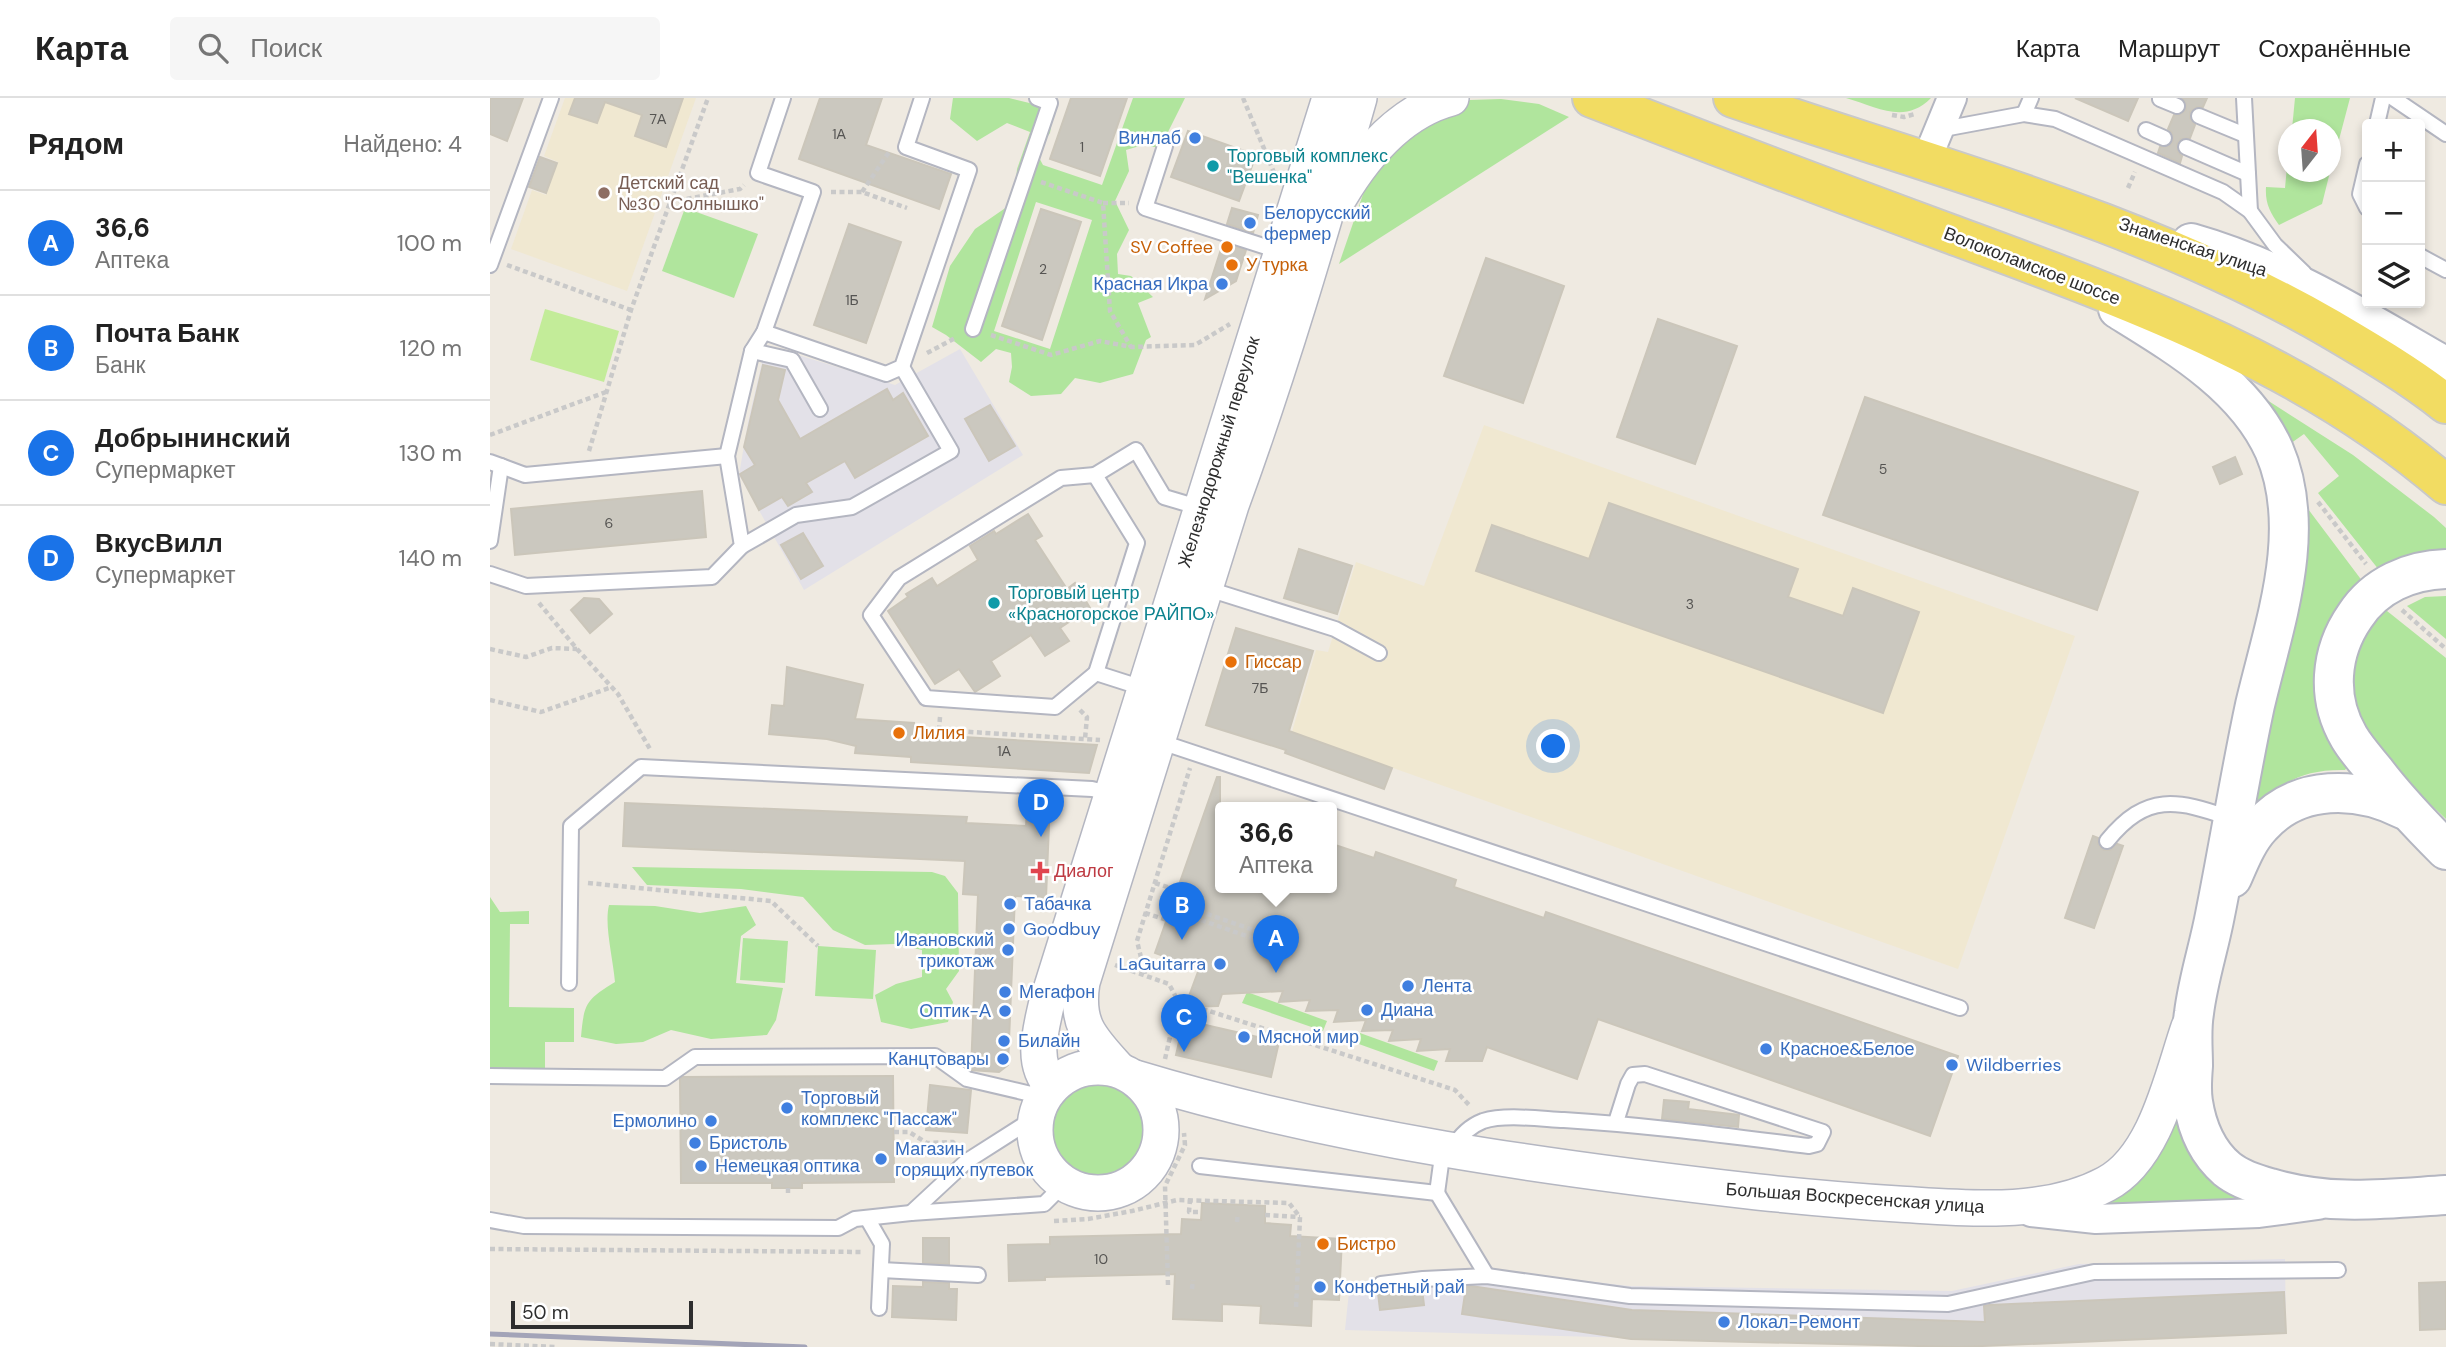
<!DOCTYPE html>
<html lang="ru">
<meta charset="utf-8">
<style>
:root{--surface:#fff;--page:#f6f6f6;--text:#222;--muted:#767676;--line:#e0e0e0;--accent:#1a73e8}
body{margin:0;font-family:"DM Sans",sans-serif;background:var(--page);color:var(--text)}
.controls{position:absolute;right:21px;top:21px;display:grid;overflow:hidden;border-radius:7px;box-shadow:0 4px 10px #0003}
.controls button{width:63px;height:63px;display:grid;place-items:center;padding:0;border:0;border-bottom:2px solid var(--line);background:var(--surface);color:var(--text);font:35px sans-serif}
.compass{position:absolute;left:1788px;top:21px;width:63px;height:63px;border-radius:50%;background:var(--surface);box-shadow:0 4px 10px #0003;rotate:17deg}
.scale{position:absolute;left:21px;bottom:18px;width:182px;box-sizing:border-box;padding-left:7px;border:4px solid #2e2e2e;border-top:0;font-size:19px;line-height:24px;white-space:nowrap;color:#2e2e2e;-webkit-text-stroke:5px #fff;paint-order:stroke}
.you{position:absolute;left:1064px;top:649px;width:24px;height:24px;margin:-18px;border:5px solid #fff;border-radius:50%;background:#1a73e8;box-shadow:0 0 0 10px #1a73e833}
.badge{display:grid;place-items:center;width:46px;height:46px;border-radius:50%;background:var(--accent);color:#fff;font-size:23px;font-weight:700}
.pin{position:absolute;translate:-50% -58px;filter:drop-shadow(0 2px 4px #0008)}
.pin::after{content:'';position:absolute;top:37px;width:24px;height:21px;background:inherit;clip-path:polygon(0 0,100% 0,50% 100%)}
.popup{position:absolute;left:725px;top:704px;width:122px;height:91px;box-sizing:border-box;display:grid;place-content:center;border-radius:7px;background:var(--surface);filter:drop-shadow(0 2px 5px #0005);font-size:23px;white-space:nowrap;color:var(--muted)}
.popup b{font-size:26px;color:var(--text)}
.popup::after{content:'';position:absolute;left:50%;top:100%;margin-left:-14px;border:14px solid transparent;border-top-color:var(--surface)}
.list{margin:0;padding:0;list-style:none}
h2{display:flex;justify-content:space-between;align-items:center;height:91px;margin:0;padding:0 28px;font-size:30px}
h2 small{font-size:23px;font-weight:400;color:var(--muted)}
.list li{display:grid;grid-template-columns:46px 1fr auto;gap:21px;align-items:center;box-sizing:border-box;height:105px;padding:0 28px;border-top:2px solid var(--line)}
.list b{display:block;font-size:26px;white-space:nowrap}
.list p{margin:0;font-size:23px;white-space:nowrap;color:var(--muted)}
.list em{font-size:23px;font-style:normal;color:var(--muted)}
.icon{flex:none;width:38px;height:38px;fill:none;stroke:currentColor;stroke-width:2;stroke-linecap:round;stroke-linejoin:round}
.map{position:relative;flex:none;width:1956px;height:1249px;overflow:hidden}
header{display:flex;align-items:center;gap:42px;box-sizing:border-box;height:98px;padding:0 35px;background:var(--surface);border-bottom:2px solid var(--line)}
header strong{font-size:33px}
nav{display:flex;gap:38px;margin-inline-start:auto;font-size:24px}
.search{width:490px;height:63px;background:var(--page);display:flex;align-items:center;gap:18px;box-sizing:border-box;padding:0 24px;border-radius:7px;color:var(--muted);font-size:26px}
main{display:flex}
aside{flex:1;background:var(--surface)}
.map>svg:first-child{display:block}
</style>
<header>
<strong>Карта</strong>
<div class="search"><svg class="icon" aria-label="search" viewBox="0 0 24 24"><circle cx="10" cy="10" r="6"/><path d="M15 15l6 6"/></svg>Поиск</div>
<nav><a>Карта</a><a>Маршрут</a><a>Сохранённые</a></nav>
</header>
<main>
<aside>
<h2>Рядом<small>Найдено: 4</small></h2>
<ul class="list">
<li><span class="badge">A</span><div><b>36,6</b><p>Аптека</p></div><em>100 m</em></li>
<li><span class="badge">B</span><div><b>Почта Банк</b><p>Банк</p></div><em>120 m</em></li>
<li><span class="badge">C</span><div><b>Добрынинский</b><p>Супермаркет</p></div><em>130 m</em></li>
<li><span class="badge">D</span><div><b>ВкусВилл</b><p>Супермаркет</p></div><em>140 m</em></li>
</ul>
</aside>
<div class="map">
<svg width="1956" height="1249" viewBox="0 0 1956 1249">
<rect width="100%" height="100%" fill="#efeae1"/>
<g fill="#e3e1e8">
<path d="M276 247 405 287 470 251 533 357 314 492 249 377 258 324Z"/>
<path d="M1795 1161 1796 1235 1470 1249 855 1232 860 1184 1001 1172 1139 1188 1462 1193 1589 1166Z"/>
</g>
<g fill="#f0e8d1">
<path d="M75 0H206L137 193 21 151 42 92 56 97 68 64 54 58Z"/>
<path d="M994 327 1585 538 1468 871 802 634 826 552 838 554 866 464 934 488Z"/>
</g>
<g fill="#b0e59d" fill-rule="evenodd">
<path d="M463 0H519L564 11 560 35 546 54 553 67 612 87 643 0H695L670 50 653 47 636 52 639 73 625 103 639 132 627 156 628 176 641 178 663 199 648 205 661 239 656 242 643 276 610 285 585 280 571 296 541 298 519 284 522 269 521 255 506 251 491 264 456 237 442 229 460 168 485 131 524 104 527 71 540 34 517 25 487 43 460 21ZM546 104 602 122 560 251 504 233Z"/>
<path d="M1356 0H1441C1414 27 1388 9 1356 0Z"/>
<path d="M1805 0H1860L1841 72 1840 32 1802 31Z"/>
<path d="M1011 1 1049 6 1079 19 849 166 872 99 888 63 952 12 980 2Z"/>
<path d="M1798 58V74H1840L1832 106 1789 127C1780 114 1775 105 1776 89L1795 90Z"/>
<path d="M195 110 268 136 244 200 172 173Z"/>
<path d="M1777 302 1863 357 1944 419 1956 430V458L1889 472 1828 395 1849 378 1814 336 1797 348 1771 311Z"/>
<path d="M1812 403 1873 484 1863 492 1859 667 1855 672C1808 671 1785 688 1755 722Z"/>
<path d="M1956 498V541L1917 508 1935 499Z"/>
<path d="M1892 509 1956 560V721L1898 666 1866 618 1861 563Z"/>
<path d="M142 769 442 774 455 778 468 795 469 873 456 891 463 904 458 924 421 931 391 924 385 897 406 886 432 879V852L405 846 375 847 343 832 313 799 251 791 157 787Z"/>
<path d="M0 799 10 814 39 813V826H20L19 909 84 910V944H55V979L0 978Z"/>
<path d="M119 807 165 808 210 815 256 808 266 827 251 838 246 885 293 890 286 922 277 937 221 941 181 932 153 944 126 946 91 939C94 905 96 902 125 884 123 860 114 827 119 807Z"/>
<path d="M253 840 298 843 295 885 250 882Z"/>
<path d="M328 848 386 852 383 901 325 898Z"/>
<path d="M757 894 837 923 833 933 752 905Z"/>
<path d="M870 935 948 963 944 973 866 945Z"/>
<circle cx="608" cy="1031" r="53"/>
<path d="M1687 1019 1753 1101 1752 1104 1615 1108 1612 1106Z"/>
</g>
<path fill="#c3ec99" d="M55 211 129 233 114 284 40 262Z"/>
<g fill="#cbc8bf" stroke="#cbc6ba" stroke-width="2">
<path d="M0 0H33L17 43 0 36Z"/>
<path d="M85 0H193L176 49 145 38 152 17 115 4 107 25 79 16Z"/>
<path d="M330 0H392L376 47 461 76 449 111 309 61Z"/>
<path d="M581 0H637L610 78 560 61Z"/>
<path d="M1585 0H1648L1638 23Z"/>
<path d="M1692 0H1717L1713 9H1707L1700 14V20L1705 27 1700 40 1691 41 1687 46 1688 54 1692 58 1690 65 1668 55 1670 49 1679 48 1683 43 1682 35 1678 31 1684 17H1689L1696 12V6Z"/>
<path d="M698 33 766 57 749 103 681 79Z"/>
<path d="M50 59 67 65 56 95 39 89Z"/>
<path d="M742 110 768 117 763 135 737 126Z"/>
<path d="M551 111 591 124 552 242 512 228Z"/>
<path d="M359 126 411 144 376 245 324 227Z"/>
<path d="M733 145 756 152 746 183 715 201Z"/>
<path d="M996 160 1074 188 1033 305 954 278Z"/>
<path d="M1168 221 1247 248 1205 366 1127 339Z"/>
<path d="M273 267 295 272 288 302 310 341 397 291 403 302 413 295 438 338 365 380 355 363 316 385 322 394 298 408 292 399 269 412 250 376 265 367 254 349Z"/>
<path d="M1375 299 1648 394 1607 512 1333 417Z"/>
<path d="M500 307 525 348 499 363 475 321Z"/>
<path d="M1745 359 1752 376 1730 386 1723 369Z"/>
<path d="M212 393 216 439 25 457 21 411Z"/>
<path d="M1119 405 1308 471 1298 499 1353 518 1363 490 1429 514 1393 615 986 473 1002 427 1099 461Z"/>
<path d="M538 416 552 438 545 442 577 491 585 485 600 510 570 530 579 543 555 558 541 537 501 563 510 578 485 594 469 571 445 586 398 513 418 499 416 496 442 480 447 488 488 462 480 448 504 433 506 436Z"/>
<path d="M313 435 333 468 311 481 291 447Z"/>
<path d="M809 451 862 468 847 516 794 500Z"/>
<path d="M94 500 109 501 122 516 100 535 81 512Z"/>
<path d="M746 530 823 553 799 633 902 670 894 691 795 655 796 652 716 627Z"/>
<path d="M297 569 373 587 365 621 424 625 423 636 607 647 599 675 421 664V659L365 655 366 648 337 641 279 636 282 607 294 608Z"/>
<path d="M727 679H730V789H842V746L884 760 886 754 966 782 964 789 1054 820 1056 814 1468 958 1440 1038 1108 921 1087 981 997 949 992 963H956L960 951 927 953 931 941 899 943 903 932 872 933 876 922 844 924 848 912 816 913 820 902 789 904 793 893 732 896 728 908 695 909 709 871 665 855Z"/>
<path d="M538 697 557 698 560 702 556 800 525 798 518 967 509 974 481 972 488 797 473 796 475 763 133 748 135 705 477 719 476 725 536 728Z"/>
<path d="M1603 738 1608 740V746L1614 752H1620L1627 746 1633 748 1604 830 1575 820Z"/>
<path d="M694 922 789 944 781 979 686 957Z"/>
<path d="M403 978 404 1084 312 1085V1090H282V1085H191L190 981 193 979Z"/>
<path d="M440 987 481 992 477 1035 436 1032Z"/>
<path d="M1174 1002 1199 1004 1198 1011 1249 1017 1248 1029 1172 1021Z"/>
<path d="M712 1105 775 1108V1125L801 1127 800 1138 852 1141 849 1202 822 1201 821 1228 770 1225 771 1208 732 1206V1223L683 1221 685 1176 555 1179V1182L519 1183 518 1147 560 1146V1139L691 1136 692 1121 711 1122Z"/>
<path d="M433 1140H459V1166L433 1165Z"/>
<path d="M433 1184 459 1185V1191H467L466 1222 402 1219 403 1188 433 1189Z"/>
<path d="M1956 1184V1231L1930 1232 1929 1185Z"/>
<path d="M981 1188 1142 1212 1495 1224 1494 1208 1499 1207 1794 1194 1796 1235 1469 1249 1141 1241 972 1216 976 1189Z"/>
<path d="M932 1191 934 1207 890 1212 888 1195Z"/>
</g>
<g fill="none" stroke-linecap="round" stroke-linejoin="round">
<g stroke="#b4b6c1" stroke-width="18">
<g id="service">
<path d="M1754 0 1760 113"/>
<path d="M1903 0 1956 36"/>
<path d="M1670 1 1687 8"/>
<path d="M1534 16 1541 0"/>
<path d="M1709 18 1755 37"/>
<path d="M1887 26 1893 0"/>
<path d="M1448 32 1534 16 1565 21 1733 94 1760 113 1785 147 1814 175"/>
<path d="M1656 32 1674 40"/>
<path d="M675 48 655 110 792 154"/>
<path d="M1696 49 1758 76"/>
<path d="M1877 66 1870 96 1877 110"/>
<path d="M1930 158 1956 172"/>
<path d="M0 167 61 0"/>
<path d="M483 231 560 5 547 0"/>
<path d="M274 234 396 276 412 269 479 72 416 49 432 0"/>
<path d="M262 253 302 262 330 311"/>
<path d="M0 364 11 368 0 443"/>
<path d="M11 368 35 377 237 358"/>
<path d="M605 377 571 380 409 480 381 517 436 600 565 609 606 575 656 591"/>
<path d="M252 448 306 417 362 409 461 353 412 269"/>
<path d="M0 476 36 488 222 479 252 448 237 358 262 253 274 234 323 94 268 75 293 0"/>
<path d="M715 490 845 531 889 555"/>
<path d="M606 575 647 445 605 377 646 352 674 399 711 410"/>
<path d="M668 643 1470 910"/>
<path d="M1617 743C1657 694 1687 702 1740 720"/>
<path d="M79 885 81 728 151 669 602 691 623 696"/>
<path d="M0 978 175 980 205 959 445 958 477 981 554 999"/>
<path d="M962 1051C969 1039 980 1028 993 1023 1015 1016 1051 1021 1074 1022 1156 1027 1238 1038 1319 1048L1327 1046 1333 1034 1155 976 1143 977 1138 986 1126 1024"/>
<path d="M710 1068 947 1095 953 1051"/>
<path d="M947 1095 997 1178"/>
<path d="M421 1115 477 1063 546 1019"/>
<path d="M377 1120 392 1146 389 1210"/>
<path d="M0 1122 34 1128 348 1130 365 1121 421 1115 554 1106 574 1086"/>
<path d="M391 1172 488 1177"/>
<path d="M891 1186 933 1181 997 1178 1140 1198 1458 1206 1604 1174 1848 1172"/>
</g>
</g>
<g stroke="#b4b6c1" stroke-width="32">
<g id="minor">
<path d="M1436 63 1462 0"/>
<path d="M1541 1114 1606 1121 1769 1115 1828 1107"/>
</g>
</g>
<g stroke="#b4b6c1" stroke-width="38">
<g id="tertiary">
<path d="M850 98C875 56 912 13 961 0"/>
<circle cx="608" cy="1032" r="63"/>
<path d="M628 971C601 941 585 927 592 884L741 407C790 273 830 137 869 0"/>
<path d="M645 980C847 1041 1058 1070 1268 1094 1315 1099 1361 1103 1408 1106 1475 1110 1554 1119 1616 1086 1666 1060 1682 978 1699 929"/>
<path d="M562 988C541 966 550 935 556 908L840 0"/>
</g>
</g>
<g stroke="#b4b6c1" stroke-width="42">
<g id="secondary">
<path d="M1701 145C1793 171 1874 222 1956 269"/>
<path d="M1628 211C1686 247 1755 287 1784 352 1819 433 1784 526 1765 607 1750 677 1739 747 1725 817 1719 849 1708 882 1704 915 1701 932 1703 951 1703 968 1702 980 1701 992 1703 1004 1707 1030 1716 1053 1737 1071 1748 1080 1765 1086 1780 1090 1841 1108 1893 1101 1956 1097"/>
<path d="M1956 471C1920 472 1885 487 1865 518 1840 554 1836 600 1859 639 1866 651 1876 662 1885 673 1907 702 1930 726 1956 752"/>
<path d="M1742 780C1750 762 1757 743 1771 728 1808 686 1868 688 1915 712"/>
</g>
</g>
<g stroke="#c9c9c9" stroke-width="42">
<g id="primary">
<path d="M1102 0C1220 46 1339 91 1458 135 1633 200 1813 263 1956 387"/>
<path d="M1243 0C1445 69 1654 123 1841 231 1880 254 1921 278 1956 306"/>
</g>
</g>
<g stroke="#c9c9c9" stroke-width="4.5" stroke-dasharray="5 3.5" stroke-linecap="butt">
<path d="M753 0 785 77"/>
<path d="M1402 17 1414 19 1425 16"/>
<path d="M551 84 613 105 620 213 641 249"/>
<path d="M1638 90 1645 74"/>
<path d="M341 94H372L417 110"/>
<path d="M372 94 399 54"/>
<path d="M180 104 250 91 254 87"/>
<path d="M613 105H639"/>
<path d="M17 167 141 212"/>
<path d="M501 237 561 257 610 243 642 249 705 247 740 226"/>
<path d="M437 255 467 239"/>
<path d="M0 337 116 294"/>
<path d="M99 353 141 212 218 0"/>
<path d="M1828 404 1876 466"/>
<path d="M49 505 87 551 128 596 160 651"/>
<path d="M1912 512 1956 551"/>
<path d="M0 551 36 559 62 550 87 551"/>
<path d="M0 602 51 614 122 589"/>
<path d="M590 612 597 619 595 641"/>
<path d="M450 619 449 632 610 642"/>
<path d="M98 785 281 803 328 848"/>
<path d="M665 785 687 792"/>
<path d="M655 815 677 822"/>
<path d="M717 816 793 842"/>
<path d="M711 822 785 848"/>
<path d="M625 867 679 886 688 903 965 992 980 1008"/>
<path d="M655 876 647 843 700 670"/>
<path d="M675 961 688 903"/>
<path d="M404 1034H419L437 1045 463 1044 466 1048"/>
<path d="M298 1090V1096"/>
<path d="M700 1101 699 1114H711"/>
<path d="M775 1117 810 1119"/>
<path d="M564 1123 598 1121 642 1113 687 1102 799 1105 810 1119 806 1210"/>
<path d="M747 1124 748 1116"/>
<path d="M0 1151 373 1154"/>
<path d="M678 1187 675 1088 695 1047 694 1035"/>
<path d="M702 1191 703 1182"/>
<path d="M0 1246 66 1249"/>
</g>
<use href="#service" stroke="#fff" stroke-width="14"/>
<use href="#minor" stroke="#fff" stroke-width="28"/>
<use href="#tertiary" stroke="#fff" stroke-width="35"/>
<use href="#secondary" stroke="#fff" stroke-width="38"/>
<use href="#primary" stroke="#f2dc62" stroke-width="38"/>
<path stroke="#a3a4b8" stroke-width="5" d="M0 1236 315 1249"/>
</g>
<g fill="#3f7fe0" stroke="#fff" stroke-width="2.5">
<circle cx="705" cy="40" r="7"/>
<circle cx="760" cy="125" r="7"/>
<circle cx="732" cy="186" r="7"/>
<circle cx="520" cy="806" r="7"/>
<circle cx="519" cy="831" r="7"/>
<circle cx="518" cy="852" r="7"/>
<circle cx="730" cy="866" r="7"/>
<circle cx="918" cy="888" r="7"/>
<circle cx="515" cy="894" r="7"/>
<circle cx="877" cy="912" r="7"/>
<circle cx="515" cy="913" r="7"/>
<circle cx="754" cy="939" r="7"/>
<circle cx="514" cy="943" r="7"/>
<circle cx="1276" cy="951" r="7"/>
<circle cx="513" cy="961" r="7"/>
<circle cx="1462" cy="967" r="7"/>
<circle cx="297" cy="1010" r="7"/>
<circle cx="221" cy="1023" r="7"/>
<circle cx="205" cy="1045" r="7"/>
<circle cx="391" cy="1061" r="7"/>
<circle cx="211" cy="1068" r="7"/>
<circle cx="830" cy="1189" r="7"/>
<circle cx="1234" cy="1224" r="7"/>
</g>
<g fill="#0f9aa8" stroke="#fff" stroke-width="2.5">
<circle cx="723" cy="68" r="7"/>
<circle cx="504" cy="505" r="7"/>
</g>
<circle fill="#8d6e63" stroke="#fff" stroke-width="2.5" cx="114" cy="95" r="7"/>
<g fill="#e8710a" stroke="#fff" stroke-width="2.5">
<circle cx="737" cy="149" r="7"/>
<circle cx="742" cy="167" r="7"/>
<circle cx="741" cy="564" r="7"/>
<circle cx="409" cy="635" r="7"/>
<circle cx="833" cy="1146" r="7"/>
</g>
<path fill="#e0444e" stroke="#fff" stroke-width="2.5" d="M546.5 762.5h7v7h7v7h-7v7h-7v-7h-7v-7h7z"/>
<g text-anchor="middle" stroke-width="5" stroke-linejoin="round" paint-order="stroke">
<g font-size="14" fill="#555452">
<text x="168" y="26">7А</text>
<text x="349" y="41">1А</text>
<text x="592" y="54">1</text>
<text x="553" y="176">2</text>
<text x="362" y="207">1Б</text>
<text x="1393" y="376">5</text>
<text x="119" y="430">6</text>
<text x="1200" y="511">3</text>
<text x="770" y="595">7Б</text>
<text x="514" y="658">1А</text>
<text x="611" y="1166">10</text>
</g>
<g font-size="18" fill="#366cbe" stroke="#fff" text-anchor="start">
<text x="691" y="46" text-anchor="end">Винлаб</text>
<text x="774" y="121">Белорусский<tspan x="774" dy="21">фермер</tspan></text>
<text x="718" y="192" text-anchor="end">Красная Икра</text>
<text x="534" y="812">Табачка</text>
<text x="533" y="837">Goodbuy</text>
<text x="504" y="848" text-anchor="end">Ивановский<tspan x="504" dy="21">трикотаж</tspan></text>
<text x="716" y="872" text-anchor="end">LaGuitarra</text>
<text x="932" y="894">Лента</text>
<text x="529" y="900">Мегафон</text>
<text x="891" y="918">Диана</text>
<text x="501" y="919" text-anchor="end">Оптик-А</text>
<text x="768" y="945">Мясной мир</text>
<text x="528" y="949">Билайн</text>
<text x="1290" y="957">Красное&amp;Белое</text>
<text x="499" y="967" text-anchor="end">Канцтовары</text>
<text x="1476" y="973">Wildberries</text>
<text x="311" y="1006">Торговый<tspan x="311" dy="21">комплекс "Пассаж"</tspan></text>
<text x="207" y="1029" text-anchor="end">Ермолино</text>
<text x="219" y="1051">Бристоль</text>
<text x="405" y="1057">Магазин<tspan x="405" dy="21">горящих путевок</tspan></text>
<text x="225" y="1074">Немецкая оптика</text>
<text x="844" y="1195">Конфетный рай</text>
<text x="1248" y="1230">Локал-Ремонт</text>
</g>
<g font-size="18" fill="#0d838f" stroke="#fff" text-anchor="start">
<text x="737" y="64">Торговый комплекс<tspan x="737" dy="21">"Вешенка"</tspan></text>
<text x="518" y="501">Торговый центр<tspan x="518" dy="21">«Красногорское РАЙПО»</tspan></text>
</g>
<g font-size="18" fill="#785e54" stroke="#fff" text-anchor="start">
<text x="128" y="91">Детский сад<tspan x="128" dy="21">№30 "Солнышко"</tspan></text>
</g>
<g font-size="18" fill="#c56008" stroke="#fff" text-anchor="start">
<text x="723" y="155" text-anchor="end">SV Coffee</text>
<text x="756" y="173">У турка</text>
<text x="755" y="570">Гиссар</text>
<text x="423" y="641">Лилия</text>
<text x="847" y="1152">Бистро</text>
</g>
<g font-size="18" fill="#2e2e2e" stroke="#fff">
<text transform="translate(1703 149) rotate(18)" y="6">Знаменская улица</text>
<text transform="translate(1542 168) rotate(21)" y="6">Волоколамское шоссе</text>
<text transform="translate(729 354) rotate(-73)" y="6">Железнодорожный переулок</text>
<text transform="translate(1365 1100) rotate(4)" y="6">Большая Воскресенская улица</text>
</g>
<g font-size="18" fill="#be3a42" stroke="#fff" text-anchor="start">
<text x="564" y="779">Диалог</text>
</g>
</g>
</svg>
<div class="controls">
<button>+</button>
<button>−</button>
<button><svg class="icon" aria-label="layers" viewBox="0 0 24 24"><path d="M12 4l9 5-9 5-9-5zM3 14l9 5 9-5"/></svg></button>
</div>
<svg class="compass" viewBox="-18 -18 36 36"><path d="M0-13l5 13h-10z" fill="#e53935"/><path d="M0 13l5-13h-10z" fill="#767676"/></svg>
<div class="scale">50 m</div>
<div class="you"></div>
<div class="pin badge" style="left:786px;top:875px">A</div>
<div class="popup"><b>36,6</b>Аптека</div>
<div class="pin badge" style="left:692px;top:842px">B</div>
<div class="pin badge" style="left:694px;top:954px">C</div>
<div class="pin badge" style="left:551px;top:739px">D</div>
</div>
</main>
